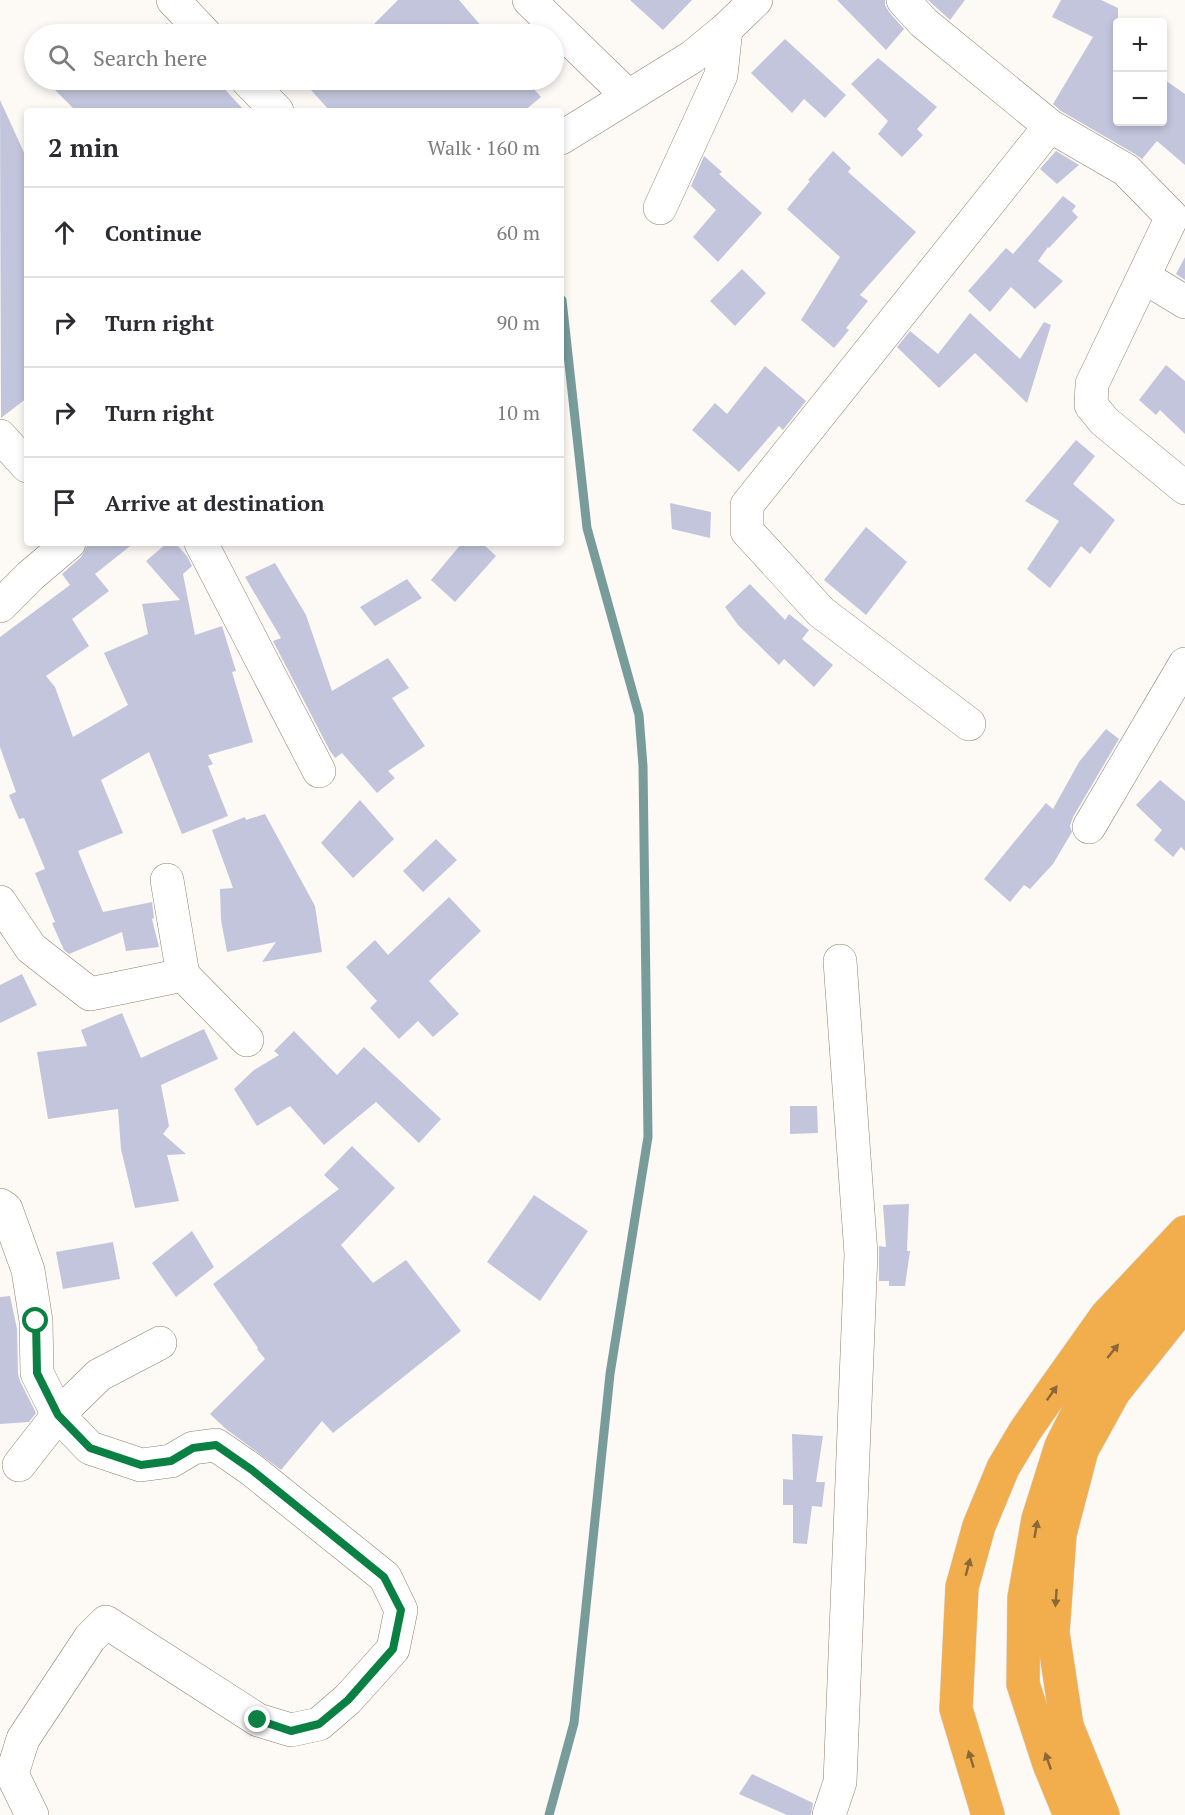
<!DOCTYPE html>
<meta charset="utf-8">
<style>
:root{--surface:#fff;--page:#f2f2f3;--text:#2b2b33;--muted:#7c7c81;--line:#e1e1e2}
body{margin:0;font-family:"PT Serif",serif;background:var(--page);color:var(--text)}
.controls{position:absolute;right:18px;top:18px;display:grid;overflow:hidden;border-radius:6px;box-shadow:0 3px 9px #0003}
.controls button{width:54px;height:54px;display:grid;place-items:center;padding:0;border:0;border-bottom:2px solid var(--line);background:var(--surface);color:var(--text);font:30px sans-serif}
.stop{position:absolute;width:18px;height:18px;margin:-14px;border:4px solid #0b8043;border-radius:50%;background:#fff}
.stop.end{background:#0b8043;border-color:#fff;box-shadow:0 2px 6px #0008}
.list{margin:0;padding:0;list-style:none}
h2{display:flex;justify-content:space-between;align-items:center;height:78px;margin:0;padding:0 24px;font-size:26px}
h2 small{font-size:20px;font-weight:400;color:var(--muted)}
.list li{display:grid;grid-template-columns:39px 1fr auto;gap:18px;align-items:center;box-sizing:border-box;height:90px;padding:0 24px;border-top:2px solid var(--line)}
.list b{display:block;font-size:22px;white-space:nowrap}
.list em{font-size:20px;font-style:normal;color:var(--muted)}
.icon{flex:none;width:33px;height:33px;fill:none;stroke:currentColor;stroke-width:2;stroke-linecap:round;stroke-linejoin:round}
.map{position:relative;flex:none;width:1185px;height:1815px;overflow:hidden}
.search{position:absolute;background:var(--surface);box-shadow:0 3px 9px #0003;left:24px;top:24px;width:540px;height:66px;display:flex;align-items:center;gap:15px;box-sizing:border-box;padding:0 21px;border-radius:33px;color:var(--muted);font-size:22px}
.panel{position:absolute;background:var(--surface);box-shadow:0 3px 9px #0003;left:24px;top:108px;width:540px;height:438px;border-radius:6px}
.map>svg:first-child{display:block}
</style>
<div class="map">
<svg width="1185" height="1815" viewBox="0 0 1185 1815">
<rect width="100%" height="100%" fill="#fdf9f5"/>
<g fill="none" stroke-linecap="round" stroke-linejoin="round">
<path stroke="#779c9a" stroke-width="9" d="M549 1815 574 1723 610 1374 648 1137 643 766 639 715 587 528 562 300"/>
</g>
<g fill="#c3c5dd">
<path d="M398 0H459L488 34H364Z"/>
<path d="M630 0H692L663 30Z"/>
<path d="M837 0H885V5L889 12 904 29 886 50Z"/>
<path d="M928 0H965L950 20Z"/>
<path d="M1061 0H1101L1118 8V122H1162V78L1185 94V165L1157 141 1142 159 1135 154 1061 111 1053 104 1093 37 1052 17Z"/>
<path d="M167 23 179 34H155Z"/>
<path d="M785 39 846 95 825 118 804 99 792 113 751 73Z"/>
<path d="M878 58 937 107 917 129 923 135 902 157 878 134 888 121 851 84Z"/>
<path d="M45 80H216L245 111H76Z"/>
<path d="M320 80H526L541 97 524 111H330L311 90Z"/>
<path d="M0 100 27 159V398L1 418Z"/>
<path d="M833 151 851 168 848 172 916 232 860 295 868 301 846 328 849 330 834 348 801 320 840 257 787 209 810 181 808 180Z"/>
<path d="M1056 151 1079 165 1057 184 1040 169Z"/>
<path d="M704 156 722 172 719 174 762 213 718 262 693 237 716 210 691 186Z"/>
<path d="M1063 196 1076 206 1072 211 1078 217 1049 248 1048 247 1038 261 1063 281 1035 309 1011 287 990 312 968 291 1006 248 1013 254Z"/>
<path d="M1185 257V280L1176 274Z"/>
<path d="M742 269 766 293 735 326 710 301Z"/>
<path d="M970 313 1020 359 1044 322 1051 325 1027 403 975 353 939 388 897 347 910 331 938 354Z"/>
<path d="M1166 365 1185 381V434L1160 410 1156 415 1139 400Z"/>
<path d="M765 366 806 401 783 430 779 426 739 472 692 430 715 403 727 414Z"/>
<path d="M1076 440 1095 456 1073 484 1115 520 1090 554 1081 546 1050 588 1027 569 1059 521 1025 501Z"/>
<path d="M670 503 711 512 710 538 672 529Z"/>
<path d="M866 527 907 562 866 615 824 580Z"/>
<path d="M91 543H134L95 574 109 591 72 619 89 646 46 676 55 687 73 737 128 705 104 653 148 634 142 604 180 600 146 561 167 543H175L187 556 192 566 183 574 195 635 222 626 236 671 232 672 253 742 208 755 213 764 208 766 228 816 182 834 149 752 101 780 123 833 78 851 103 912 152 902 154 918 152 919 159 947 126 951 122 932 69 954 64 950 52 923 55 922 35 873 45 869 24 818 19 819 9 795 16 792 0 747V637L70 585 62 574 81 557 87 546Z"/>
<path d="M462 543H482L496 556 455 602 431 580Z"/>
<path d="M275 563 306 615 332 691 388 658 409 688 392 698 425 746 388 771 395 778 377 793 342 753 335 758 330 751 273 641 281 638 245 577Z"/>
<path d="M407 579 422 598 375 626 360 607Z"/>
<path d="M750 584 785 620 789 614 809 630 802 639 833 665 814 687 784 659 779 665 738 625 725 607Z"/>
<path d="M1106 729 1119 739 1073 817 1070 826 1072 832 1053 864 1030 889 1024 885 1010 902 984 879 1046 803 1053 809 1079 762Z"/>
<path d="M1160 780 1185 801V851L1181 847 1173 857 1154 840 1162 830 1136 805Z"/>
<path d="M360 800 394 839 353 878 321 843Z"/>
<path d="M265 814 315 906 322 952 262 962 276 942 227 952 221 920 220 889 233 888 212 830 245 817 246 820Z"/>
<path d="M436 839 457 860 423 892 403 871Z"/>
<path d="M449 897 481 931 429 981 459 1014 433 1037 418 1021 399 1039 370 1008 377 1001 346 967 375 940 388 955Z"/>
<path d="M22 974 37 1005 0 1023V985Z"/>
<path d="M122 1013 141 1058 204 1029 218 1059 161 1085 169 1126 163 1134 186 1154 167 1155 179 1201 135 1208 121 1149 118 1109 48 1119 37 1052 87 1046 81 1030Z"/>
<path d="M294 1031 337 1075 364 1047 441 1119 419 1143 376 1102 324 1145 290 1106 257 1126 234 1089 254 1070 279 1055 274 1051Z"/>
<path d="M790 1106H817L818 1133 790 1134Z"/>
<path d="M352 1146 395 1188 341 1245 373 1283 406 1260 461 1331 333 1433 322 1421 281 1470 226 1429 210 1414 265 1359 257 1349 258 1348 213 1284 339 1189 324 1175Z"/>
<path d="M534 1195 588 1231 540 1301 487 1262Z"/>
<path d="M909 1204 907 1251H910L905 1286H889V1281H879V1246L886 1247 883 1205Z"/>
<path d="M192 1231 214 1267 176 1297 152 1263Z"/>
<path d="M113 1242 120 1279 63 1289 56 1252Z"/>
<path d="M10 1296 17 1329 18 1374 20 1381 36 1413 29 1422 0 1424V1297Z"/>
<path d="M792 1434 823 1436 816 1482H825L822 1507 812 1506 807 1544 793 1543V1505H783V1479L793 1480Z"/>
<path d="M752 1774 813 1803 811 1815H787L739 1794Z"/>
</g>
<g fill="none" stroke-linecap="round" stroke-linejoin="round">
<g stroke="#90816d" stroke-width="34">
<g id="minor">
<path d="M173 0 205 34"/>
<path d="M529 0 628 96"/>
<path d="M903 0 924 23 1050 126 1126 170 1172 217 1092 384 1091 405 1104 421 1185 488"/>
<path d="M247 80 277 111"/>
<path d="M561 138 692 57 726 29 756 0"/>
<path d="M660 208 721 75 726 29"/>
<path d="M1144 277 1185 302"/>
<path d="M0 436 27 466"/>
<path d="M201 543 319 771"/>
<path d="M0 606 30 576 69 543"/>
<path d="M969 724 821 612 747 531V505L1050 126"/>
<path d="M1089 827 1185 664"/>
<path d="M167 880 183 975"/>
<path d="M0 902 31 948 90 994 183 975 247 1040"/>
<path d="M0 1205 6 1209 28 1270 36 1321 37 1373 58 1415 99 1375 160 1343"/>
<path d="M19 1465 58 1415 90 1448 141 1465 171 1461 193 1448 216 1445 252 1470 385 1577 401 1610 393 1649 348 1699 319 1724 291 1730 258 1720 106 1622 90 1638 23 1739 12 1774 32 1815"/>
<path d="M829 1815 840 1782 861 1254 840 961"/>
</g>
</g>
<g stroke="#d7d5d4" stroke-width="34">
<g id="highway">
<path d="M988 1815 956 1709 962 1587 979 1526 1003 1468 1025 1431 1050 1395 1106 1316 1185 1232"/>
<path d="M1070 1815 1049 1764 1023 1684 1024 1598 1038 1519 1061 1446 1101 1367 1185 1262"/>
<path d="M1103 1815 1067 1726 1053 1633 1060 1534 1082 1450 1114 1392 1185 1303"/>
</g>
</g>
<use href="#minor" stroke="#fff" stroke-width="33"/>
<use href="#highway" stroke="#f2ad4c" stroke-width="33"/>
</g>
<defs><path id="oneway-solid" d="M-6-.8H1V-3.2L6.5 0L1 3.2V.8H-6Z" transform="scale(1.5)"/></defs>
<g fill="#8b6838">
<use href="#oneway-solid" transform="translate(1113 1351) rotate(-51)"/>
<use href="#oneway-solid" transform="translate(1052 1393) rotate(-55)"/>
<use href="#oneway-solid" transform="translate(1036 1529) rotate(-80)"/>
<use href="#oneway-solid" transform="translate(968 1567) rotate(-75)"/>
<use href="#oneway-solid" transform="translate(1056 1598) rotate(94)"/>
<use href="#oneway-solid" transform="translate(971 1759) rotate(-107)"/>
<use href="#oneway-solid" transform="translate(1048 1761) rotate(-109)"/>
</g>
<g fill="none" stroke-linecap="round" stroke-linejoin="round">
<path stroke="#0b8043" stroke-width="8" d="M36 1321 37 1373 58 1415 90 1448 141 1465 171 1461 193 1448 216 1445 252 1470 384 1577 401 1610 393 1649 348 1700 319 1724 291 1731 258 1720"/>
</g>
</svg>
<div class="controls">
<button>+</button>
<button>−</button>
</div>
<div class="stop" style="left:36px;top:1321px"></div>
<div class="stop end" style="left:258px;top:1720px"></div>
<div class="search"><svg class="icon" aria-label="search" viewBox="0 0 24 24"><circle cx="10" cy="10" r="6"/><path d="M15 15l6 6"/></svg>Search here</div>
<section class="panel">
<h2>2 min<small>Walk · 160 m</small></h2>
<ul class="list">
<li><svg class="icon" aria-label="ahead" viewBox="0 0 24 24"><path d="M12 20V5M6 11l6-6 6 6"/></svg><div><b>Continue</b></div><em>60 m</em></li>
<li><svg class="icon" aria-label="right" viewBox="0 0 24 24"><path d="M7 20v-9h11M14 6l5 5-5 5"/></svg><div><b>Turn right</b></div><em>90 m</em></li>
<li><svg class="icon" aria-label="right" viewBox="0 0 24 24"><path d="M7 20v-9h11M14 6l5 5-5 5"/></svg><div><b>Turn right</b></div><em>10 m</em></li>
<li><svg class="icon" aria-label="arrive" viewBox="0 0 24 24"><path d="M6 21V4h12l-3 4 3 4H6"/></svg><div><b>Arrive at destination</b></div></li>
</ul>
</section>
</div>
